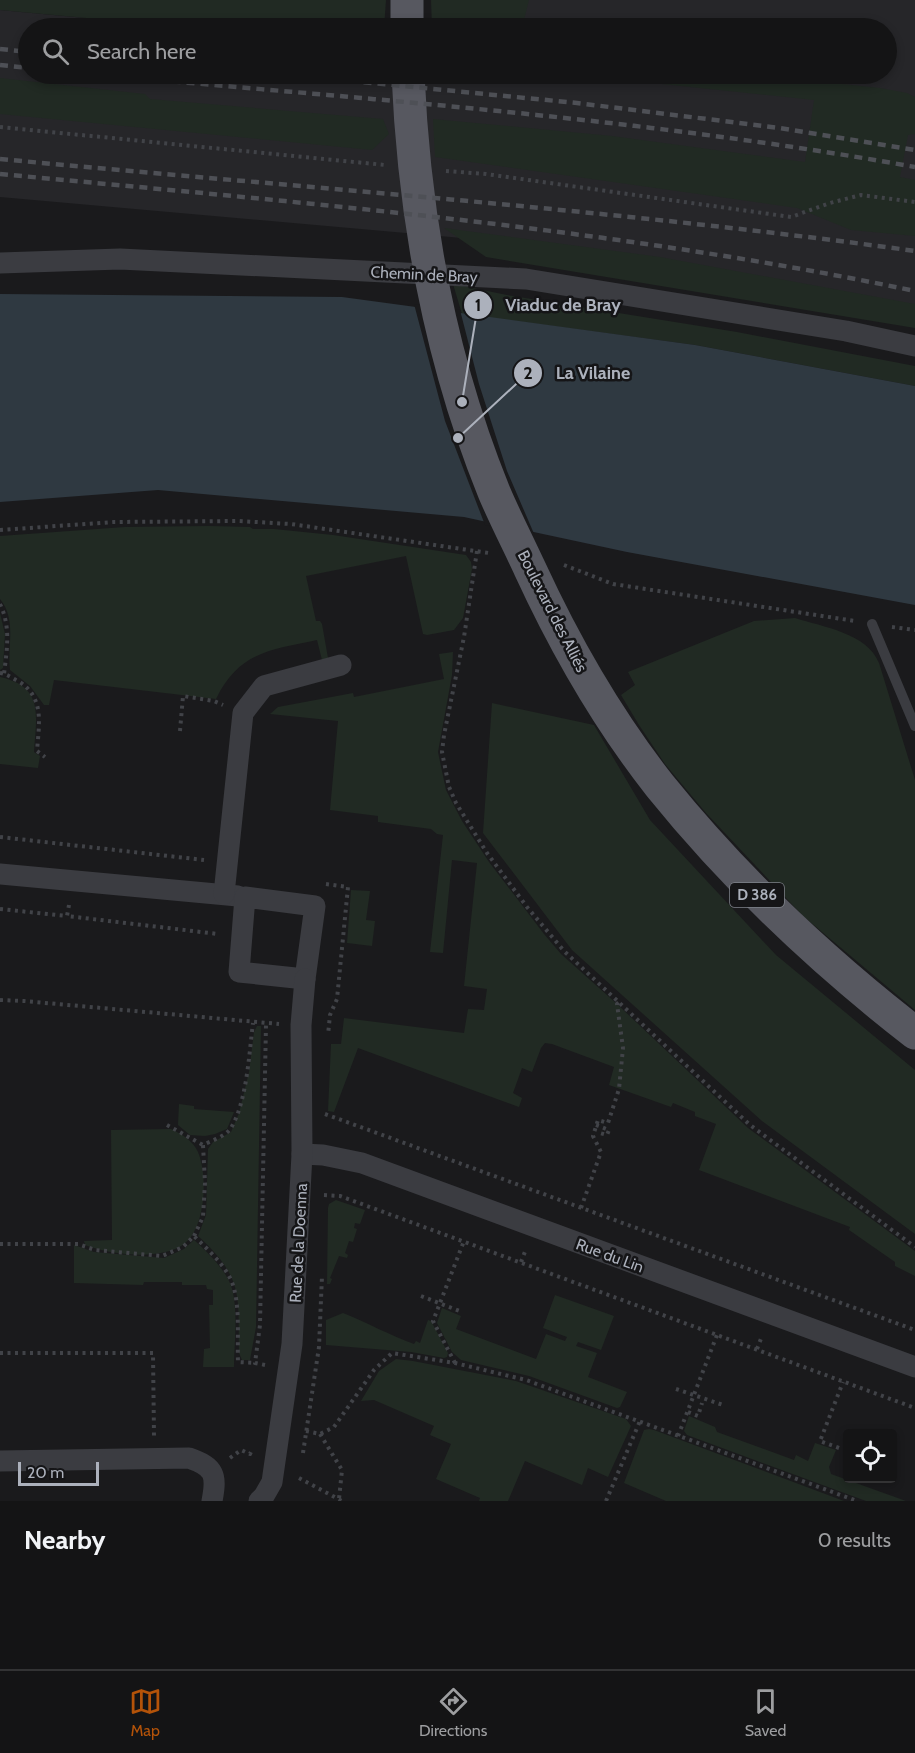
<!DOCTYPE html>
<meta charset="utf-8">
<style>
:root{--surface:#141415;--page:#212122;--text:#f1f3f6;--muted:#9d9ea0;--line:#333334;--accent:#b45309}
body{margin:0;font-family:Cabin,sans-serif;background:var(--page);color:var(--text)}
.controls{position:absolute;right:18px;bottom:18px;display:grid;overflow:hidden;border-radius:6px;box-shadow:0 3px 9px #0003}
.controls button{width:54px;height:54px;display:grid;place-items:center;padding:0;border:0;border-bottom:2px solid var(--line);background:var(--surface);color:var(--text);font:30px sans-serif}
.scale{position:absolute;left:18px;bottom:15px;width:81px;box-sizing:border-box;padding-left:6px;border:3px solid #acb1bc;border-top:0;font-size:16px;line-height:21px;white-space:nowrap;color:#acb1bc;-webkit-text-stroke:4px #151517;paint-order:stroke}
.list{margin:0;padding:0;list-style:none}
h2{display:flex;justify-content:space-between;align-items:center;height:78px;margin:0;padding:0 24px;font-size:26px}
h2 small{font-size:20px;font-weight:400;color:var(--muted)}
.icon{flex:none;width:33px;height:33px;fill:none;stroke:currentColor;stroke-width:2;stroke-linecap:round;stroke-linejoin:round}
.map{position:relative;flex:none;width:915px;height:1501px;overflow:hidden}
.search{position:absolute;background:var(--surface);box-shadow:0 3px 9px #0003;left:18px;right:18px;top:18px;height:66px;display:flex;align-items:center;gap:15px;box-sizing:border-box;padding:0 21px;border-radius:33px;color:var(--muted);font-size:22px}
.sheet{height:168px;background:var(--surface)}
nav{display:flex;justify-content:space-around;align-items:center;box-sizing:border-box;height:84px;border-top:2px solid var(--line);background:var(--surface);font-size:16px;color:var(--muted)}
nav a{display:grid;justify-items:center;gap:3px}
nav .on{color:var(--accent)}
.map>svg:first-child{display:block}
</style>
<div class="map">
<svg width="915" height="1501" viewBox="0 0 915 1501">
<rect width="100%" height="100%" fill="#1a1a1c"/>
<path fill="#262629" d="M524 0H915V315L462 238 0 197V10L193 28H28V74H886V28H521Z"/>
<g fill="#212a23">
<path d="M0 0H386L384 28H194L0 10Z"/>
<path d="M431 0H529L522 28H432Z"/>
<path d="M567 74H748L880 88 907 93 915 97V134L908 135 900 177 915 180V236L851 230 797 208 435 157 433 119 612 136 805 162 814 100Z"/>
<path d="M0 78 145 94 150 99 383 119 389 134 372 150 0 114Z"/>
<path d="M444 228 660 257 915 304V328L486 257Z"/>
<path d="M453 284 507 295 737 332 915 366V386L695 345 462 314Z"/>
<path d="M209 526 250 527 253 529H274L333 535 466 555 471 562 472 569 463 618 454 630 427 635 423 634 406 556 306 576 316 621H320L322 624 328 658 322 660 317 640C270 650 239 652 216 699L54 680 49 705H44L30 686 10 670C7 646 17 620 0 599V536L125 527Z"/>
<path d="M0 613 5 634 3 668 0 670Z"/>
<path d="M795 618C823 627 867 633 879 663L915 780V1010L803 916 706 813 665 764 639 725 621 695 635 685 628 672 754 621Z"/>
<path d="M453 652 452 675 438 752 446 790 462 821 489 862 544 934 561 954 617 1004 748 1128 915 1251V1276L895 1266V1262L849 1230 850 1227 699 1170 716 1124 695 1116V1112L673 1103 671 1107 609 1085 614 1067 552 1044 545 1043 541 1048 532 1072 522 1068 513 1093 522 1098 519 1107 358 1048 334 1112 328 1111 331 1044H341L344 1018 464 1033 468 1009 484 1010 487 989 464 986 477 863 452 860 443 953 430 952 443 835 437 834 431 829 378 822V816L330 810 338 721 270 714 278 707 353 693 354 697 444 679 439 654Z"/>
<path d="M0 677C45 687 36 716 34 752L40 756 38 768 0 764Z"/>
<path d="M492 703 594 725 650 820 776 955 915 1070V1234L762 1121 572 950 483 833Z"/>
<path d="M351 890 370 891 366 920 375 921 372 946 347 943Z"/>
<path d="M257 1026H261L256 1327 250 1360H242L239 1353C238 1295 244 1278 198 1236L206 1215 208 1149 213 1142 231 1132 239 1113 249 1072 254 1032Z"/>
<path d="M179 1104 194 1106V1109L234 1112 227 1129 215 1134 205 1136 190 1135 178 1125Z"/>
<path d="M171 1129C182 1134 193 1141 198 1152 208 1175 206 1228 184 1244 161 1261 111 1255 85 1245L84 1241 112 1240 111 1130Z"/>
<path d="M336 1200 365 1210 360 1224 355 1223 354 1228 357 1229 353 1242 349 1241 345 1253 348 1255 347 1258 339 1256 330 1278 332 1279 330 1284H327L328 1208 329 1204Z"/>
<path d="M194 1240C207 1252 219 1263 228 1279 240 1300 234 1343 234 1367H203L204 1349 210 1348 209 1305H213V1290L207 1289 206 1285H182V1282H144L143 1285 74 1283V1245L94 1252 164 1258 184 1249Z"/>
<path d="M555 1295 614 1316 601 1350 578 1342 576 1346 597 1353 588 1377 627 1392 620 1407 617 1408 529 1376 461 1360 452 1352 437 1323 442 1308 461 1316 456 1329 536 1359 546 1334 565 1341 567 1337 543 1328Z"/>
<path d="M343 1313C368 1323 389 1335 414 1344L416 1341 420 1343 428 1320 431 1321 448 1353 447 1357 444 1358 411 1352 326 1345V1320Z"/>
<path d="M396 1359 413 1361 516 1381 626 1419 631 1426 608 1477 588 1468 582 1485 525 1461 508 1501H479L480 1498 436 1479 451 1444 430 1435 434 1426 374 1400 361 1401 379 1371Z"/>
<path d="M689 1416 715 1427 717 1432 794 1460 796 1455 808 1461 815 1443 836 1450 829 1467 831 1474 906 1501H866L687 1435 684 1431Z"/>
<path d="M649 1429 654 1430 844 1501H666L624 1483 644 1430Z"/>
</g>
<path fill="#2f3941" d="M0 294 342 297 695 345 915 386V605L627 552 464 517 158 490 0 502Z"/>
<path fill="#1a1a1c" d="M414 304 460 310 479 384 507 471 535 536 485 525 445 421Z"/>
<g fill="none" stroke-linecap="round" stroke-linejoin="round">
<g stroke="#414348" stroke-width="4" stroke-dasharray="3 4.5" stroke-linecap="butt">
<path d="M0 127 385 165"/>
<path d="M446 171 486 174 791 217 830 203 861 195 915 202"/>
<path d="M0 530 114 522 238 521 291 524 489 553"/>
<path d="M477 551 464 637 444 735 442 752 449 787 456 803 487 853 527 907 564 951 750 1125 915 1247"/>
<path d="M564 565 613 584 855 621"/>
<path d="M0 604C11 627 7 649 4 674"/>
<path d="M892 627 915 630"/>
<path d="M0 673C7 674 12 678 18 681 45 697 39 724 37 751L45 757"/>
<path d="M180 731 183 696 214 701 223 705"/>
<path d="M0 837 204 860"/>
<path d="M326 884 348 887 337 999 330 1015 328 1035"/>
<path d="M69 905 67 916 218 934"/>
<path d="M0 909 67 916"/>
<path d="M0 1000 24 1001 279 1024"/>
<path d="M325 1114 915 1330"/>
<path d="M167 1125 203 1145"/>
<path d="M596 1125 609 1130 607 1135 600 1133"/>
<path d="M324 1195 340 1196 915 1408"/>
<path d="M581 1208 601 1152 593 1136 598 1120 608 1123 619 1089 623 1048 617 1004 619 1002"/>
<path d="M194 1236 203 1217 205 1183 203 1145C211 1141 226 1136 231 1128 247 1101 249 1054 253 1023"/>
<path d="M0 1244H78L95 1250 162 1256 183 1247 194 1236C207 1249 222 1262 230 1278 241 1299 237 1338 238 1362L255 1363"/>
<path d="M521 1262 526 1249"/>
<path d="M421 1296 462 1312"/>
<path d="M757 1349 762 1336"/>
<path d="M0 1353H153L154 1436"/>
<path d="M455 1363 433 1321 464 1241"/>
<path d="M265 1365 255 1363 260 1325 266 1024"/>
<path d="M676 1389 723 1405"/>
<path d="M688 1412 698 1416 702 1403"/>
<path d="M306 1431 320 1434 334 1427 374 1370 392 1353 455 1363 526 1380 857 1501"/>
<path d="M320 1434 342 1470 339 1499"/>
<path d="M678 1436 717 1335"/>
<path d="M839 1448 820 1441 843 1382"/>
<path d="M303 1453 319 1347 322 1276"/>
<path d="M230 1458 241 1450 250 1454 251 1452"/>
<path d="M299 1478 342 1501"/>
<path d="M606 1501 640 1421"/>
</g>
<path stroke="#3b3c41" stroke-width="10" d="M872 624 915 726"/>
<g stroke="#3b3c41" stroke-width="21">
<path d="M0 263 120 259 526 279 846 331 915 346"/>
<path d="M0 874 238 896"/>
<path d="M224 894 243 713 264 686 341 665"/>
<path d="M245 897 315 906 305 979 239 972Z"/>
<path d="M302 1154 323 1155 362 1163 915 1367"/>
<path d="M0 1461 189 1458C215 1467 217 1475 212 1501"/>
<path d="M259 1501 264 1496 272 1482 292 1344 302 1154 301 1025 305 979"/>
</g>
<g stroke="#575860" stroke-width="33">
<path d="M407 28V0"/>
<path d="M408 74C414 216 440 359 494 492 505 518 518 543 530 569 565 645 608 720 660 786 735 879 821 960 915 1033"/>
</g>
<g stroke="#4e5056" stroke-width="4.5" stroke-dasharray="8 6" stroke-linecap="butt">
<path d="M0 49 28 52"/>
<path d="M0 65 28 68"/>
<path d="M89 74C365 99 642 118 915 167"/>
<path d="M280 74 577 103 780 128 915 150"/>
<path d="M0 159C306 188 610 209 915 251"/>
<path d="M0 174C306 203 613 228 915 291"/>
</g>
</g>
<g text-anchor="middle" stroke-width="5" stroke-linejoin="round" paint-order="stroke">
<rect fill="#151517" stroke="#7f828a" stroke-width="1.5" x="730" y="883" width="54" height="24" rx="4.5"/>
<g font-size="15" font-weight="bold" fill="#acb1bc">
<text x="757" y="900">D 386</text>
</g>
<g font-size="16" fill="#acb1bc" stroke="#151517">
<text transform="translate(424 274) rotate(3)" y="6">Chemin de Bray</text>
<text transform="translate(553 611) rotate(63)" y="6">Boulevard des Alliés</text>
<text transform="translate(298 1243) rotate(-87)" y="6">Rue de la Doenna</text>
<text transform="translate(610 1255) rotate(20)" y="6">Rue du Lin</text>
</g>
</g>
<path fill="none" stroke="#acb1bc" stroke-width="2" d="M462 402L478 305M458 438L528 373"/>
<g fill="#acb1bc" stroke="#151517" stroke-width="2">
<circle cx="462" cy="402" r="6"/>
<circle cx="458" cy="438" r="6"/>
<circle cx="478" cy="305" r="15"/>
<circle cx="528" cy="373" r="15"/>
</g>
<g font-size="18" text-anchor="middle" font-weight="bold" fill="#111">
<text x="478" y="311">1</text>
<text x="528" y="379">2</text>
</g>
<g font-size="18" text-anchor="middle" font-weight="bold" fill="#acb1bc" stroke="#151517" stroke-width="5" stroke-linejoin="round" paint-order="stroke">
<text x="563" y="311">Viaduc de Bray</text>
<text x="593" y="379">La Vilaine</text>
</g>
</svg>
<div class="controls">
<button><svg class="icon" aria-label="locate" viewBox="0 0 24 24"><circle cx="12" cy="12" r="6"/><path d="M12 2v4M12 18v4M2 12h4M18 12h4"/></svg></button>
</div>
<div class="scale">20 m</div>
<div class="search"><svg class="icon" aria-label="search" viewBox="0 0 24 24"><circle cx="10" cy="10" r="6"/><path d="M15 15l6 6"/></svg>Search here</div>
</div>
<section class="sheet">
<h2>Nearby<small>0 results</small></h2>
<ul class="list">
</ul>
</section>
<nav>
<a class="on"><svg class="icon" aria-label="map" viewBox="0 0 24 24"><path d="M3 6l6-2 6 2 6-2v14l-6 2-6-2-6 2zM9 4v14M15 6v14"/></svg>Map</a>
<a><svg class="icon" aria-label="directions" viewBox="0 0 24 24"><path d="M12 3l9 9-9 9-9-9zM9 14v-3h6M13 9l2 2-2 2"/></svg>Directions</a>
<a><svg class="icon" aria-label="saved" viewBox="0 0 24 24"><path d="M7 4h10v16l-5-4-5 4z"/></svg>Saved</a>
</nav>
